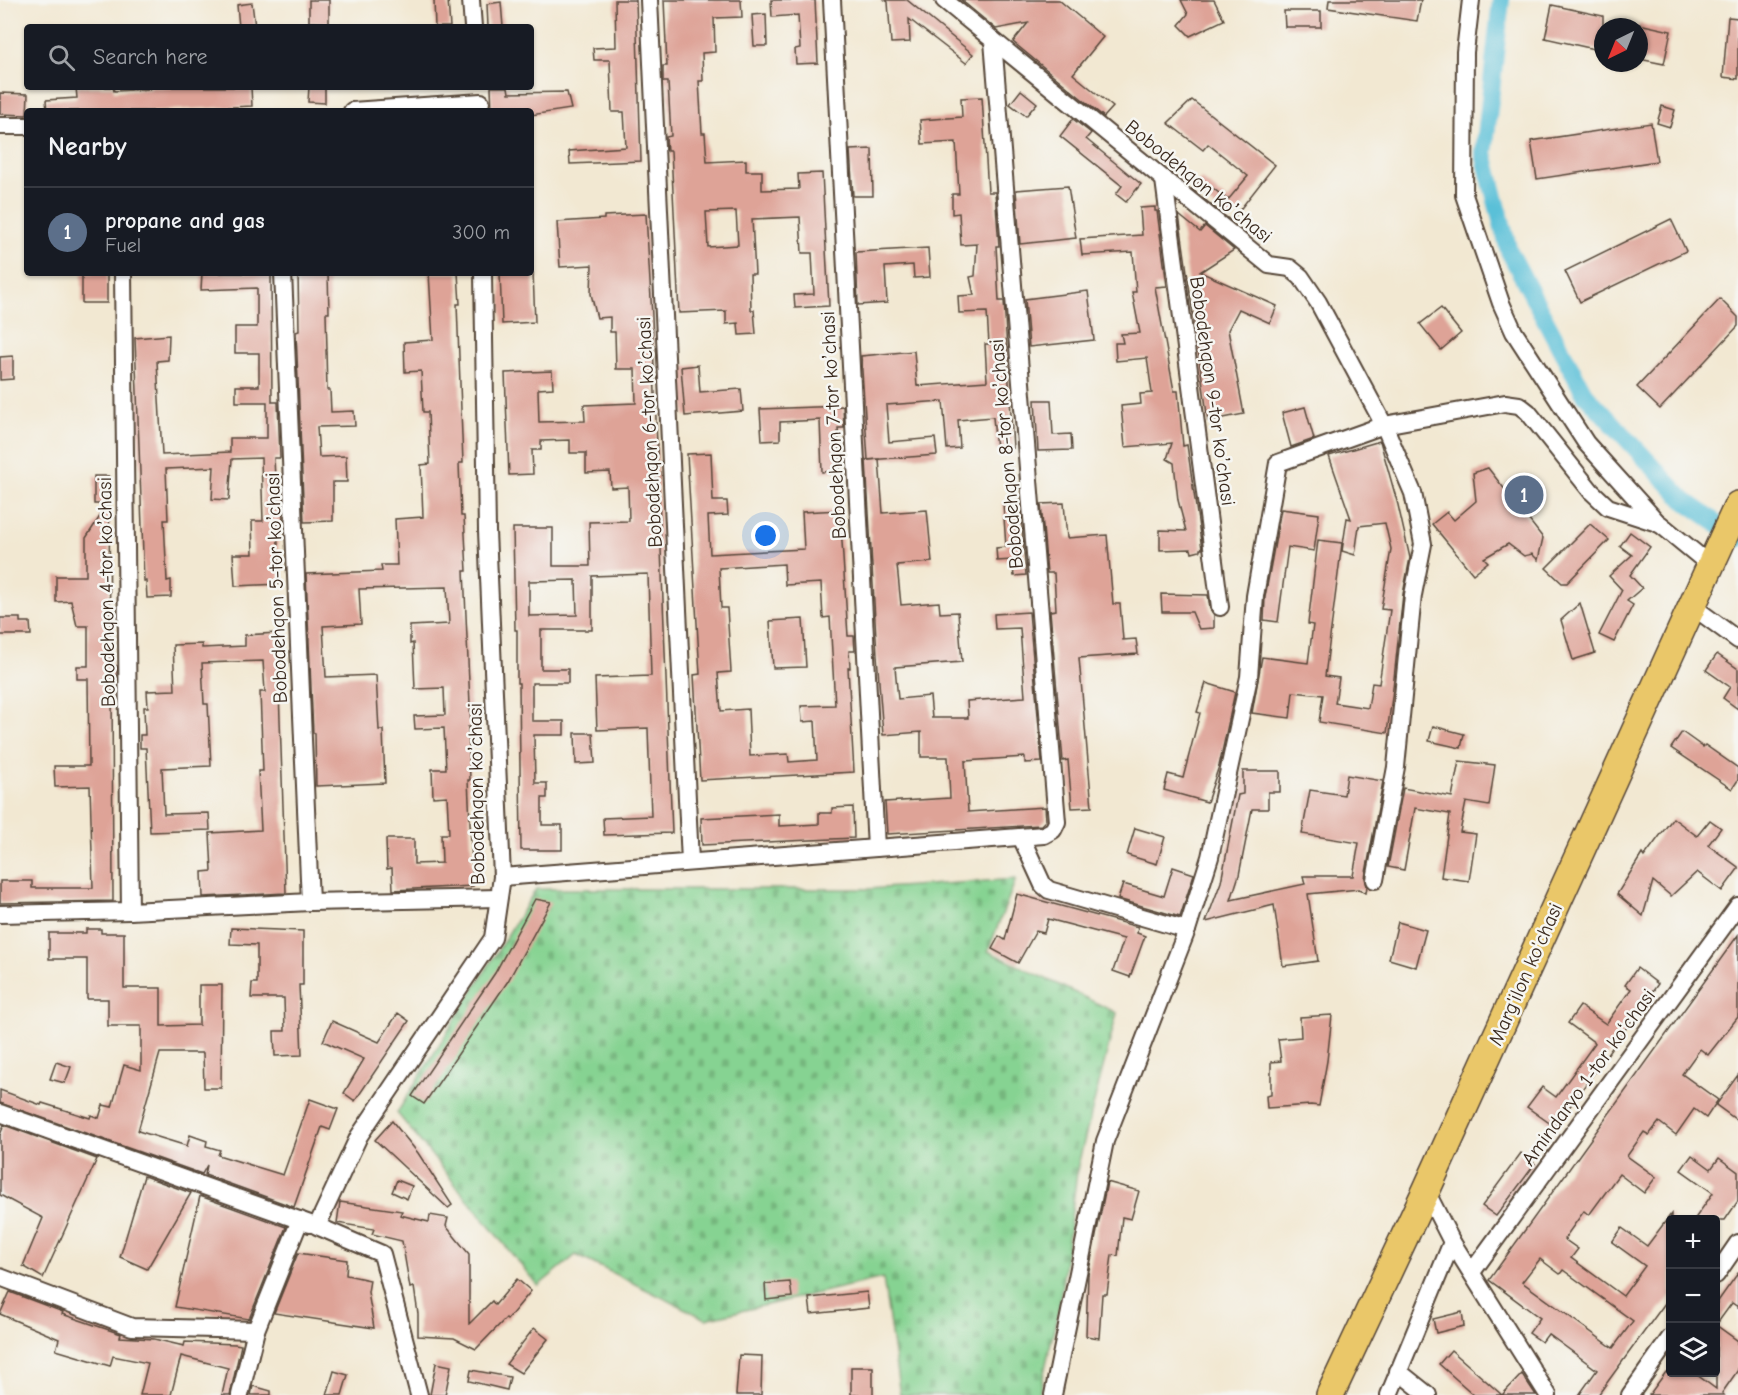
<!DOCTYPE html>
<meta charset="utf-8">
<style>
:root{--surface:#171b24;--page:#20242c;--text:#f1f3f6;--muted:#9ea1a6;--line:#363941;--accent:#c8321e}
body{margin:0;font-family:"Comic Neue",sans-serif;background:var(--page);color:var(--text)}
.controls{position:absolute;right:18px;bottom:18px;display:grid;overflow:hidden;border-radius:6px;box-shadow:0 2px 4px #0004}
.controls button{width:54px;height:54px;display:grid;place-items:center;padding:0;border:0;border-bottom:2px solid var(--line);background:var(--surface);color:var(--text);font:30px sans-serif}
.compass{position:absolute;left:1594px;top:18px;width:54px;height:54px;border-radius:50%;background:var(--surface);box-shadow:0 2px 4px #0004;rotate:223deg}
.you{position:absolute;left:766px;top:536px;width:21px;height:21px;margin:-15px;border:4px solid #fff;border-radius:50%;background:#1a73e8;box-shadow:0 0 0 9px #1a73e833}
.badge{display:grid;place-items:center;width:39px;height:39px;border-radius:50%;background:var(--accent);color:#fff;font-size:20px;font-weight:700}
.pin{position:absolute;translate:-50% -50%;border:3px solid #fff;box-shadow:0 2px 6px #0006}
.list{margin:0;padding:0;list-style:none}
h2{display:flex;justify-content:space-between;align-items:center;height:78px;margin:0;padding:0 24px;font-size:26px}
h2 small{font-size:20px;font-weight:400;color:var(--muted)}
.list li{display:grid;grid-template-columns:39px 1fr auto;gap:18px;align-items:center;box-sizing:border-box;height:90px;padding:0 24px;border-top:2px solid var(--line)}
.list b{display:block;font-size:22px;white-space:nowrap}
.list p{margin:0;font-size:20px;white-space:nowrap;color:var(--muted)}
.list em{font-size:20px;font-style:normal;color:var(--muted)}
.icon{flex:none;width:33px;height:33px;fill:none;stroke:currentColor;stroke-width:2;stroke-linecap:round;stroke-linejoin:round}
.map{position:relative;flex:none;width:1738px;height:1395px;overflow:hidden}
.search{position:absolute;background:var(--surface);box-shadow:0 2px 4px #0004;left:24px;top:24px;width:510px;height:66px;display:flex;align-items:center;gap:15px;box-sizing:border-box;padding:0 21px;border-radius:6px;color:var(--muted);font-size:22px}
.panel{position:absolute;background:var(--surface);box-shadow:0 2px 4px #0004;left:24px;top:108px;width:510px;height:168px;border-radius:6px}
.map>svg:first-child{display:block}
</style>
<div class="map">
<svg width="1738" height="1395" viewBox="0 0 1738 1395">
<defs>
<pattern id="cemetery-stones" width="16" height="16" patternUnits="userSpaceOnUse" patternTransform="scale(1.5)"><rect width="16" height="16" fill="#86d392"/><path d="M2 7V4a2 2 0 0 1 4 0v3zM10 15v-3a2 2 0 0 1 4 0v3z" fill="#75b57d"/></pattern>
</defs>
<rect width="100%" height="100%" fill="#f6f6f2"/>
<filter id="ink" filterUnits="userSpaceOnUse"><feTurbulence type="fractalNoise" baseFrequency=".0167" numOctaves="2"/><feDisplacementMap in="SourceGraphic" scale="12" xChannelSelector="R" yChannelSelector="G"/><feConvolveMatrix kernelMatrix="1 2 1 2 8 2 1 2 1" color-interpolation-filters="sRGB"/></filter>
<filter id="wash" filterUnits="userSpaceOnUse"><feTurbulence type="fractalNoise" baseFrequency=".008" numOctaves="4" result="noise"/><feDisplacementMap in="SourceGraphic" scale="24" xChannelSelector="R" yChannelSelector="G"/><feGaussianBlur stdDeviation="1.35" result="paint"/><feColorMatrix in="noise" values="0 0 0 0 0 0 0 0 0 0 0 0 0 0 0 0 0 1.4 0 .05"/><feComposite in="paint" operator="in"/></filter>
<g filter="url(#wash)">
<rect width="100%" height="100%" fill="#f2e8d2"/>
<path fill="url(#cemetery-stones)" stroke="#607e58" stroke-width="1.5" d="M1016 879 988 951 1117 1013 1078 1165 1059 1307 1039 1395H900L883 1278 706 1319 576 1255 538 1286 397 1113 536 889H868Z"/>
<g fill="none" stroke-linecap="round" stroke-linejoin="round">
<path stroke="#5ac0d8" stroke-width="18" d="M1501 0 1484 154 1509 251 1584 393 1684 500 1738 538"/>
</g>
<g id="blocks">
<g fill="#dea397" fill-rule="evenodd">
<path d="M309 0H329V23L309 22Z"/>
<path d="M434 0H448L450 27H435Z"/>
<path d="M615 0H636L641 161 570 164 569 151 626 147 624 112H612L610 60H594L593 48 616 47Z"/>
<path d="M664 0H741L742 17 714 18 715 52 702 53 703 81H699L702 133H705L707 162 746 160V171H762V190L799 189 798 174 822 173 829 306 795 308 794 295 814 294 812 253H802L800 217 752 219 755 274H750L751 310H754L756 334 739 335 738 323 726 324V311L679 313 671 151H667L666 137 671 136 668 82H663V66H667ZM736 211 738 245 708 247 706 212Z"/>
<path d="M771 0H815L818 63 796 64 795 49 800 48 798 15 772 17Z"/>
<path d="M885 0H907L973 54 966 63 909 19 910 42 891 43 888 2Z"/>
<path d="M961 0H1059L1103 37 1073 74 1113 107 1104 117 1013 42 1028 23 996 29Z"/>
<path d="M1181 0H1214L1224 20 1190 36 1179 25 1188 14Z"/>
<path d="M1329 0H1421L1417 21 1328 8Z"/>
<path d="M501 2 503 27H488L487 4Z"/>
<path d="M252 3 255 27H239L237 5Z"/>
<path d="M1552 5 1603 16V51L1545 38Z"/>
<path d="M1284 11H1321V27H1285Z"/>
<path d="M766 14 767 46H754L752 15Z"/>
<path d="M1728 17 1738 18V79L1723 77Z"/>
<path d="M1639 24 1671 31 1664 64 1639 59Z"/>
<path d="M76 87H113L114 91 151 89V87H251L252 106 152 111H47L46 100 77 98Z"/>
<path d="M309 87H325V103L308 102Z"/>
<path d="M491 87H508L509 93 567 92 571 109 531 115V111H492Z"/>
<path d="M1021 90 1037 103 1026 116 1010 104Z"/>
<path d="M0 93 28 94 27 115 0 114Z"/>
<path d="M982 97 988 192H995L999 246H996L999 301H1004L1013 448 996 449 993 417 958 420 960 448 947 449 943 401 886 405 889 442 935 438 937 455 868 460 861 356 914 351 917 386 987 381 985 344H989L987 312 959 313 958 296 974 295 970 277 975 276 977 244 961 245 959 213 952 214V194H959L956 142 922 144 920 120 962 117 961 98Z"/>
<path d="M1192 100 1275 165 1231 221 1192 189 1201 179 1228 200 1248 176 1208 144 1203 150 1168 123Z"/>
<path d="M1662 106 1675 110 1670 127 1657 123Z"/>
<path d="M1073 119 1091 133 1086 139 1141 184 1126 202 1116 194 1122 186 1060 136Z"/>
<path d="M1651 123 1657 161 1537 179 1531 141Z"/>
<path d="M872 149 873 196H853L850 150Z"/>
<path d="M1068 186 1076 238 1020 244 1016 190Z"/>
<path d="M1155 207V211H1157L1167 286 1155 287 1174 391H1178L1183 446 1187 445 1202 549H1200V551L1192 553 1191 549 1160 550V530L1186 531 1178 500 1174 463 1167 459 1172 443 1125 447 1121 406 1141 404 1140 394 1152 393 1147 358 1116 361 1115 343H1123L1121 334 1140 333 1132 292H1136L1133 252 1082 255 1080 239 1142 235 1140 208Z"/>
<path d="M646 214 652 316 672 833 604 835 603 818 651 816 648 728 597 730 595 678 651 676 648 574 592 576V630H541V669H568V683H532V721H564V735H534L535 783H547V798H542V825H562V850H521L519 683H517V630H515L513 528H553V566H590L589 522 629 521 628 487 611 488 610 472 586 473V453H570V440L541 441V450H532L533 474 509 475 505 373 552 371 553 388 538 389 539 422 585 421 584 405 636 403 635 369H616L615 332H610V317L597 318 591 294 592 265 560 267 557 222 604 219V216ZM576 580 577 615 529 616V581Z"/>
<path d="M1179 215 1200 232 1205 226 1234 250 1200 272 1277 306 1270 323 1239 309 1228 330 1244 414 1208 421Z"/>
<path d="M1671 219 1686 251 1580 302 1565 271Z"/>
<path d="M928 248 930 277 914 278 913 265 885 267 887 303 858 305 856 252Z"/>
<rect x="82" y="273" width="25" height="30"/>
<path d="M202 273H271L272 402H278L280 458H274L276 500H282L283 523 277 524 280 584 235 586 233 554H253L252 521H263L261 458 232 459 229 500 212 499 214 467 166 469 168 520H164L167 581 171 580V597L147 598 146 581H144L135 338 169 335 168 360 157 361 162 455 230 452V438H267V402H236V386H259V353H235V327H257V288L201 290Z"/>
<path d="M298 273H328L329 313H326L327 350H326L327 390H330L331 412 354 411 355 426 317 427 319 457 346 456 347 482H333V521L304 522 296 332 299 331Z"/>
<path d="M429 273H458L460 304H457L463 463H459L461 516H464L467 571H464L471 727H468L470 780H468L473 886 393 890 392 868 387 869 386 839H414V864L442 863 441 834H449L447 796 433 797 432 769H446L444 728 415 729 414 716 445 715 444 688 415 689 413 643 410 644V626L449 624 447 587 359 589 361 624 323 626 326 677 376 675 379 730H383L385 783 316 786 315 733H313L306 574 382 571 381 565H397L395 519 423 517 421 465 430 464 428 412H423L421 371 405 372 404 342 433 340Z"/>
<path d="M500 273H533L535 322 502 324Z"/>
<path d="M1088 291 1094 340 1029 347 1025 299Z"/>
<path d="M1720 299 1738 317V326L1660 409 1637 387Z"/>
<path d="M1441 308 1461 333 1441 350 1420 324Z"/>
<path d="M13 356V379L0 380V357Z"/>
<path d="M698 365 700 392 741 389 743 411 685 416 681 367Z"/>
<path d="M1035 400H1051L1053 435 1071 434 1072 450 1038 451Z"/>
<path d="M843 406 844 428H838L840 471 822 472 820 420 780 422V440L762 441 760 409Z"/>
<path d="M1305 407 1314 439 1291 447 1282 413Z"/>
<path d="M1380 441 1398 505 1410 558 1403 594 1392 697 1387 733 1319 722 1323 695 1293 692 1290 718 1252 713 1262 657 1308 663 1313 625 1308 624 1318 540 1342 543 1325 676 1339 678 1335 703 1368 708 1372 683 1379 684 1390 610 1381 609 1391 549 1385 523 1359 526 1355 555 1342 551 1347 518 1351 519 1329 456Z"/>
<path d="M711 453 713 501H727L728 515 708 516 710 554 804 549 802 512 840 510 848 636H854L855 651H849L850 668H848L854 772 700 780 694 675 700 674 687 454ZM784 564 785 585 821 583 823 618 830 617 835 705 801 706 802 722 815 721 817 760 789 762 788 754 750 756 748 709 721 711 718 673 731 672 727 608H721L719 568Z"/>
<path d="M879 459 883 513 927 510 932 562 897 565 901 605 939 602 940 613 958 612 962 662 895 667 898 699 930 696 932 718H968L967 701 1025 697 1020 628 995 629 994 614 1029 612 1042 762 1025 763V757L965 761 968 812 1045 807 1046 820 1041 825 887 834 885 802 950 798 948 757H921V732L883 735 877 655 866 460Z"/>
<path d="M1488 468 1543 538 1538 560 1532 554 1524 556 1508 544 1484 558 1488 562 1473 574 1432 524 1447 512 1454 520 1476 501 1473 473Z"/>
<path d="M94 476H109L110 666H117V679H110H112L113 901 0 903V881H32V888H93L90 786 55 787 54 766H89L88 679H77V666H88V626H77L71 601 56 602V576H86V538L108 504H94Z"/>
<path d="M1018 501V503H1020L1026 575 1014 576 1012 560 997 561 996 548 1006 547 1003 502Z"/>
<path d="M1064 503 1067 538 1107 535 1113 604H1120L1123 640 1136 639 1138 654 1079 658 1092 807 1072 808 1068 760 1063 761 1050 611 1056 610 1054 573H1047L1041 504Z"/>
<path d="M1281 509 1319 514 1314 551 1288 547 1278 622 1264 620 1265 597Z"/>
<path d="M1590 524 1609 540 1567 583H1562L1546 568Z"/>
<path d="M1630 532 1650 547 1630 575 1642 588 1627 601 1633 605 1614 642 1599 635 1622 590 1609 576 1632 555 1620 546Z"/>
<path d="M1161 594 1208 595 1210 609 1214 615V628L1199 629 1192 612H1162Z"/>
<path d="M1580 603 1595 653 1573 660 1561 620Z"/>
<path d="M0 618H20V622H30L31 635H0Z"/>
<path d="M803 619 806 667 773 668 770 621Z"/>
<path d="M277 633 286 893 203 897 202 872 212 871 210 833 261 830 258 771H263L260 692H265L263 661 202 663 204 704H208L211 766 162 768 164 814 209 813 210 830 150 832 146 748H140V735H145L144 707H148L147 691 175 690 173 645 202 644V648L245 646V635Z"/>
<path d="M1717 654 1738 669V709L1723 698 1730 687 1706 670Z"/>
<path d="M1206 683 1235 692 1219 766 1207 802 1164 790 1168 774 1183 778 1200 713 1197 712Z"/>
<path d="M1433 726 1464 734 1461 748 1429 741Z"/>
<path d="M1682 732 1703 747 1705 745 1738 768V780L1732 789 1671 748Z"/>
<path d="M575 733H593L595 763 576 764Z"/>
<path d="M1459 761 1495 765 1489 806 1466 802 1460 832 1476 834 1469 881 1441 877 1450 814 1415 808 1404 870 1388 867 1403 788 1452 797Z"/>
<path d="M1243 771H1280V792H1268V809H1252L1239 875 1231 900 1305 884 1303 876H1353L1359 843 1302 834 1310 790 1344 795 1347 775 1383 781 1365 878 1367 886 1366 893 1359 889 1308 894 1318 961 1283 966 1274 905 1206 922 1221 882 1238 795 1243 794Z"/>
<path d="M853 807 854 838 702 845 701 818 779 814V826L819 824V813H832V808Z"/>
<path d="M1673 818 1697 836 1710 820 1721 828 1708 845 1738 867V869L1722 891 1697 872 1671 896 1653 881 1643 916 1617 894 1642 854 1644 857Z"/>
<path d="M1135 828 1165 837 1157 864 1127 855Z"/>
<path d="M1173 867 1194 874 1180 917 1118 899 1123 884 1164 896Z"/>
<path d="M1017 894 1138 927 1137 933 1145 936 1130 977 1113 971 1124 939 1048 919 1044 933 1036 931 1018 963 992 949 999 936 1005 940Z"/>
<path d="M535 899 551 902 508 981 424 1104 412 1096 495 973Z"/>
<path d="M1398 922 1426 930 1416 967 1389 959Z"/>
<path d="M231 928 303 931V985H299L302 1055 275 1056 274 1031H285L284 998H251L252 983H257V945L230 944Z"/>
<path d="M86 929H101V933H124V988H161V1026L199 1025V985H222L221 1088H204L203 1053H160L138 1131 187 1146 190 1135 207 1141 206 1146 220 1150 218 1155 283 1175 310 1099 338 1109 330 1130 322 1127 294 1207 205 1175 207 1165 202 1174 0 1103V1090L41 1105 42 1103 90 1118 91 1115 99 1118 103 1105 112 1107 124 1065 141 1070V1026H108V999H87V959H49V933H86Z"/>
<path d="M1738 935V1017L1708 1055 1700 1049 1682 1074 1718 1100 1706 1118 1694 1109 1676 1135 1659 1122 1649 1135 1644 1132 1627 1156 1656 1177 1644 1193 1619 1174 1589 1215 1584 1211 1564 1239 1578 1249 1571 1258 1623 1296 1645 1266 1612 1242 1622 1228 1647 1246 1671 1214V1295L1598 1395H1579L1597 1370 1548 1334 1542 1342 1529 1333 1540 1318 1489 1280ZM1540 1259 1560 1274 1563 1270 1633 1321 1613 1348 1522 1282Z"/>
<path d="M1637 968 1658 984 1555 1127 1527 1107 1542 1087 1556 1097 1595 1043 1568 1023 1580 1006 1606 1024 1631 989 1625 985Z"/>
<path d="M398 1013 409 1021 355 1101 344 1093 364 1059 323 1041 332 1021 379 1042Z"/>
<path d="M1332 1015 1327 1061 1319 1106 1311 1105 1267 1108 1266 1096 1271 1095V1062L1281 1061 1278 1039 1301 1037 1300 1017Z"/>
<path d="M56 1062 71 1067 65 1083 50 1079Z"/>
<path d="M1738 1075V1121L1716 1105Z"/>
<path d="M392 1121 418 1153 452 1205 448 1208 375 1140Z"/>
<path d="M4 1125 97 1159 43 1278 23 1266 43 1218 0 1195V1135Z"/>
<path d="M1521 1153 1535 1164 1496 1216 1482 1206Z"/>
<path d="M1692 1155 1711 1169 1719 1158 1738 1172V1201L1725 1220H1694L1713 1193 1681 1170Z"/>
<path d="M144 1176 191 1193 147 1269 120 1257Z"/>
<path d="M397 1180 412 1186 407 1199 392 1192Z"/>
<path d="M1107 1182 1139 1191 1131 1219 1122 1217 1118 1256 1112 1255 1107 1294H1102L1099 1338 1086 1336 1088 1275Z"/>
<path d="M200 1196 286 1227 249 1319 175 1307Z"/>
<path d="M340 1202 402 1211 400 1215 429 1222 430 1215 448 1218 446 1226 469 1254V1324L492 1301 495 1305 517 1279 531 1291 507 1320 506 1318 476 1349 454 1338 418 1336V1314L414 1287 410 1288 402 1241 372 1234 374 1229 337 1223Z"/>
<path d="M298 1253 347 1260 346 1275 370 1280 368 1292 374 1328 274 1313Z"/>
<path d="M1738 1273V1307L1732 1303 1716 1325 1738 1341V1370L1722 1393 1724 1395H1649L1666 1372H1693L1716 1389V1304Z"/>
<path d="M790 1282 792 1297 766 1300 765 1284Z"/>
<path d="M10 1292 63 1312 62 1314 121 1334 120 1337 154 1339 184 1346 185 1342 235 1344 241 1345 230 1395H222L228 1368 181 1356 171 1395H140L148 1363 113 1356 110 1366 56 1350 59 1339 0 1314Z"/>
<path d="M867 1292 869 1308 811 1314 809 1298Z"/>
<path d="M1462 1312 1464 1326 1436 1333 1433 1319Z"/>
<path d="M534 1328 548 1339 521 1373 506 1364Z"/>
<path d="M1451 1350 1502 1395 1522 1374 1536 1395H1474L1439 1364Z"/>
<path d="M739 1355 762 1356 761 1395H736Z"/>
<path d="M436 1363 451 1366 445 1395H430Z"/>
<rect x="851" y="1367" width="22" height="28"/>
<path d="M471 1370 510 1377 507 1390 469 1381Z"/>
<path d="M334 1371 348 1375 342 1395H327Z"/>
<path d="M253 1386 271 1391V1395H251Z"/>
</g>
</g>
</g>
<g filter="url(#ink)">
<use href="#blocks" fill-opacity="0" stroke="#564639" stroke-width="1.5"/>
<g fill="none" stroke-linecap="round" stroke-linejoin="round">
<g stroke="#564639" stroke-width="20">
<g id="street">
<path d="M471 0 473 27"/>
<path d="M649 0 690 862"/>
<path d="M832 0 876 848"/>
<path d="M944 0 1269 265 1290 268 1301 277 1318 302 1384 425 1413 493 1423 544 1413 595 1396 767 1375 880"/>
<path d="M1471 0 1465 52 1464 195 1501 303 1514 332 1586 443 1659 524"/>
<path d="M352 111 481 102"/>
<path d="M0 126H27"/>
<path d="M1164 180 1220 607"/>
<path d="M123 273 130 911"/>
<path d="M283 273 310 902"/>
<path d="M1692 606 1738 640"/>
<path d="M1021 837 1043 885 1049 890 1187 930"/>
<path d="M502 877 1044 835 1053 830 1057 822 993 41"/>
<path d="M0 914 130 911 310 902 498 898"/>
<path d="M0 1113 310 1224"/>
<path d="M1426 1191 1452 1242 1548 1395"/>
<path d="M1472 1272 1738 906"/>
<path d="M1716 1275 1738 1243"/>
<path d="M0 1277 132 1327 256 1330 300 1220"/>
<path d="M1398 1371 1428 1395"/>
<path d="M240 1395 256 1330"/>
<path d="M419 1395 382 1254 317 1226 359 1136 493 938 502 877 487 531 483 273"/>
<path d="M1053 1395 1105 1141 1187 930 1210 857 1249 677 1255 596 1278 463 1384 425 1505 403 1519 405 1528 412 1591 491 1608 507 1660 524 1710 565"/>
<path d="M1389 1395 1452 1242"/>
<path d="M1630 1395 1670 1338"/>
</g>
</g>
<g stroke="#564639" stroke-width="30">
<path id="primary" d="M1330 1395 1426 1191 1738 505"/>
</g>
<use href="#street" stroke="#fff" stroke-width="16"/>
<use href="#primary" stroke="#eac769" stroke-width="27"/>
</g>
</g>
<g text-anchor="middle" stroke-width="5" stroke-linejoin="round" paint-order="stroke">
<g font-size="20" fill="#3b2a1e" stroke="#f6f6f2">
<text transform="translate(1199 181) rotate(39)" y="7">Bobodehqon koʼchasi</text>
<text transform="translate(1213 391) rotate(82)" y="7">Bobodehqon 9-tor koʼchasi</text>
<text transform="translate(833 425) rotate(-93)" y="7">Bobodehqon 7-tor koʼchasi</text>
<text transform="translate(649 432) rotate(-93)" y="7">Bobodehqon 6-tor koʼchasi</text>
<text transform="translate(1006 454) rotate(-95)" y="7">Bobodehqon 8-tor koʼchasi</text>
<text transform="translate(276 588) rotate(-92)" y="7">Bobodehqon 5-tor koʼchasi</text>
<text transform="translate(106 592) rotate(-91)" y="7">Bobodehqon 4-tor koʼchasi</text>
<text transform="translate(476 794) rotate(-91)" y="7">Bobodehqon koʼchasi</text>
<text transform="translate(1525 974) rotate(-66)" y="7">Marg'ilon ko'chasi</text>
<text transform="translate(1588 1077) rotate(-54)" y="7">Amindaryo 1-tor koʻchasi</text>
</g>
</g>
</svg>
<div class="controls">
<button>+</button>
<button>−</button>
<button><svg class="icon" aria-label="layers" viewBox="0 0 24 24"><path d="M12 4l9 5-9 5-9-5zM3 14l9 5 9-5"/></svg></button>
</div>
<svg class="compass" viewBox="-18 -18 36 36"><path d="M0-13l5 13h-10z" fill="#e53935"/><path d="M0 13l5-13h-10z" fill="#9ea1a6"/></svg>
<div class="you"></div>
<div class="pin badge" style="left:1524px;top:495px;background:#5c6f8a">1</div>
<div class="search"><svg class="icon" aria-label="search" viewBox="0 0 24 24"><circle cx="10" cy="10" r="6"/><path d="M15 15l6 6"/></svg>Search here</div>
<section class="panel">
<h2>Nearby<small></small></h2>
<ul class="list">
<li><span class="badge" style="background:#5c6f8a">1</span><div><b>propane and gas</b><p>Fuel</p></div><em>300 m</em></li>
</ul>
</section>
</div>
